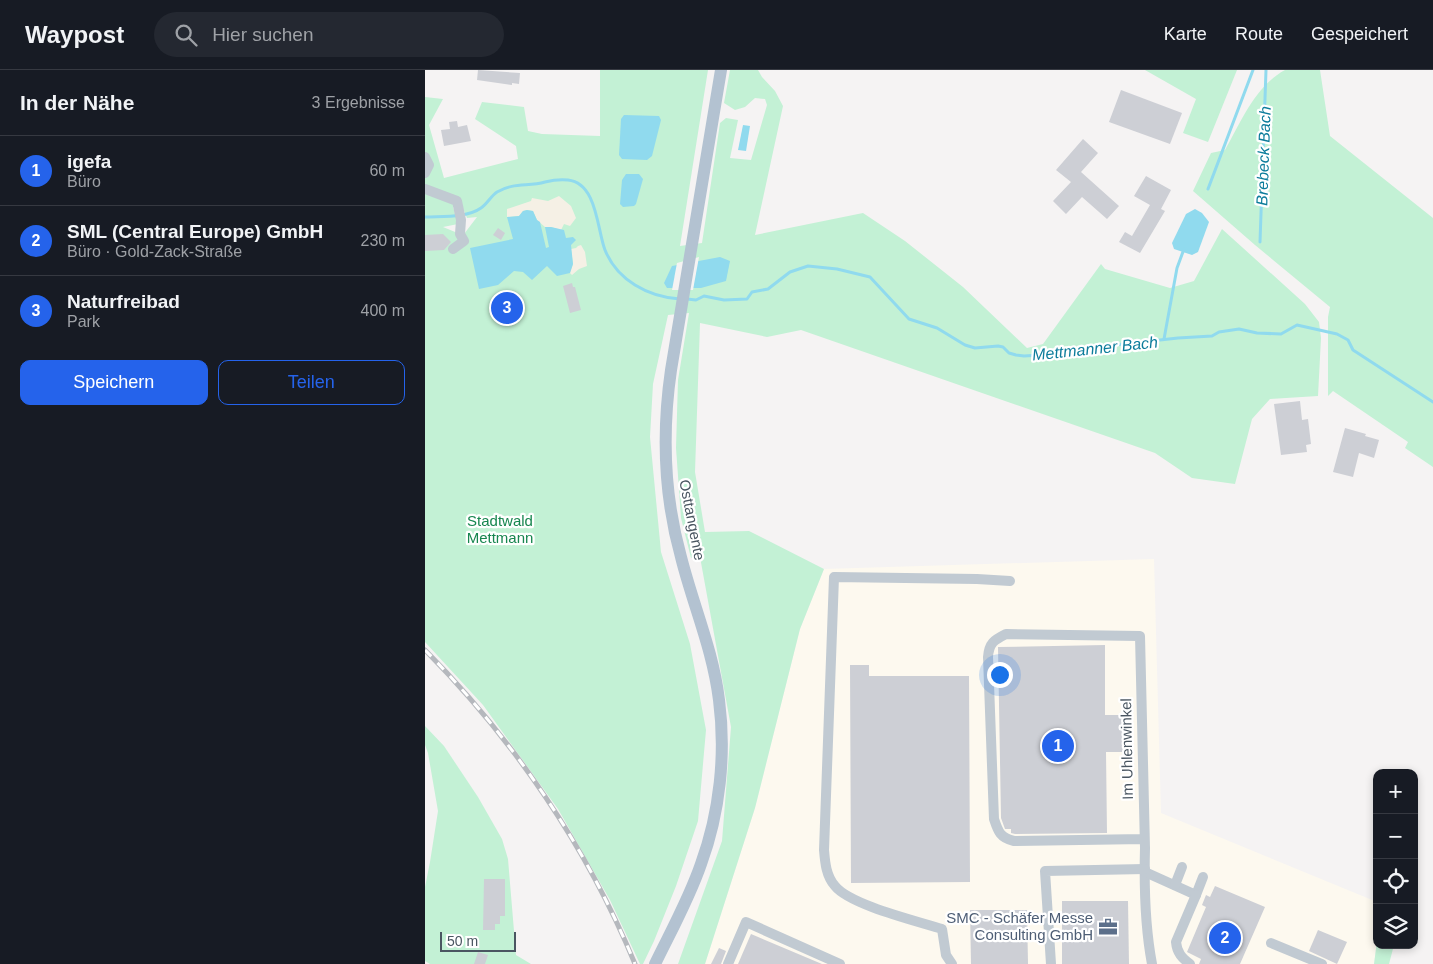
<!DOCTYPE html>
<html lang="de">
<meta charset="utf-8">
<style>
:root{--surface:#171b24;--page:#242831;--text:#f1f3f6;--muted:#9ea1a6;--line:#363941;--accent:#2563eb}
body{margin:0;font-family:Arial,sans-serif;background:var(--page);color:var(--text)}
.controls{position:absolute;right:15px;bottom:15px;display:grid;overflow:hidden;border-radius:10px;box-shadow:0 2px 8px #0003}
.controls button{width:45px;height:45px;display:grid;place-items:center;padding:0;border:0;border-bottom:1px solid var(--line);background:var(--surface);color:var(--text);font:25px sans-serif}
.scale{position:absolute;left:15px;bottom:12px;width:76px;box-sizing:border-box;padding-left:5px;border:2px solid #4a5661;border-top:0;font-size:14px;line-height:18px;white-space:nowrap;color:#4a5661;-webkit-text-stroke:4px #fff;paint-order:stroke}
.you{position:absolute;left:574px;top:604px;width:18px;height:18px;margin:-12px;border:4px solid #fff;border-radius:50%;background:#1a73e8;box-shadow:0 0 0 8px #1a73e833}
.badge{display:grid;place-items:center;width:32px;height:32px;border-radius:50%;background:var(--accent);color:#fff;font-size:16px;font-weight:700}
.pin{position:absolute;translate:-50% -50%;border:2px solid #fff;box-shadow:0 1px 5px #0006}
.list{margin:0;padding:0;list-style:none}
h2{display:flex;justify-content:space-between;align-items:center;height:65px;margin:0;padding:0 20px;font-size:21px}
h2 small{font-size:16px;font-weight:400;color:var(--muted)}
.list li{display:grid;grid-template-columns:32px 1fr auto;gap:15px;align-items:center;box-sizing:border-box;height:70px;padding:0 20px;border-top:1px solid var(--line)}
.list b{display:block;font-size:19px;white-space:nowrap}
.list p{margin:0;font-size:16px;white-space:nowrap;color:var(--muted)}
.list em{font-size:16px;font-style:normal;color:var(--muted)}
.actions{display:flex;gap:10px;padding:15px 20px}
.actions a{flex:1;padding:11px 0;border:1px solid var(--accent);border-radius:10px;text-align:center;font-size:18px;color:var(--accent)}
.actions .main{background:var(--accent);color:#fff}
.icon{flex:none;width:28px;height:28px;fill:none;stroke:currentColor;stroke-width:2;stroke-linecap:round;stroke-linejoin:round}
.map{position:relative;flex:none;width:1008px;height:894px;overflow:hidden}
header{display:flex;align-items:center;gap:30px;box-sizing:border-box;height:70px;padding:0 25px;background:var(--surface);border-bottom:1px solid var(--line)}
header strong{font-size:24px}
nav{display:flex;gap:28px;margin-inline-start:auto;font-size:18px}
.search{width:350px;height:45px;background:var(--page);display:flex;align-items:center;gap:12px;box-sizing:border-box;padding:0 18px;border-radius:28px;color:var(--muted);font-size:19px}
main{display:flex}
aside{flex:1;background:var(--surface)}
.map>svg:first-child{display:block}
</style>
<header>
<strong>Waypost</strong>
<div class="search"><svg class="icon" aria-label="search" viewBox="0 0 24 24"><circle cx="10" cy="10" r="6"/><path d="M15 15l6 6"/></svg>Hier suchen</div>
<nav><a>Karte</a><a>Route</a><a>Gespeichert</a></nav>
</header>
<main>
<aside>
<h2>In der Nähe<small>3 Ergebnisse</small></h2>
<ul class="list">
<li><span class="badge">1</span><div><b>igefa</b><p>Büro</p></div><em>60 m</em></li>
<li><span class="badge">2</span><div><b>SML (Central Europe) GmbH</b><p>Büro · Gold-Zack-Straße</p></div><em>230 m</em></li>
<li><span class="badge">3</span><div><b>Naturfreibad</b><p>Park</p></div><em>400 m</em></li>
</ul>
<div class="actions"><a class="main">Speichern</a><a>Teilen</a></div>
</aside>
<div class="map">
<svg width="1008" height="894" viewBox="0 0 1008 894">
<rect width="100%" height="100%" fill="#f5f3f3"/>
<path fill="#fdf9ef" d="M729 489 736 743 952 832V871L949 894H280L330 738 375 559 399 499Z"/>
<g fill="#c3f1d5" fill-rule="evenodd">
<path d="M175 0H283L255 176 277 173 295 53 301 48 313 50 305 88 326 90 342 35 340 29 330 28 320 37 310 40 299 33 305 0H333L337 7 350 21 358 36 330 165 438 143 480 171 538 217 602 278 618 274 676 194 680 199 745 218 769 211 797 159 880 234 894 252 896 268 893 326 845 329 827 349 810 414 767 408 730 383 376 260 342 267 275 253 270 402 280 462 324 461 399 499 375 559 330 738 280 894H253L297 771 306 657 275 487 266 488 256 448 251 378 253 310 264 243 243 245 228 314 225 367 236 482 265 574 281 660 273 751 251 816 229 871 218 894H215L185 830 133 739 58 635 0 572V27L18 29 4 55 19 108 93 89 91 76 50 49 57 32 99 37 103 61 117 64 175 66ZM37 136 42 148 52 147 39 164H35L18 157 33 154 28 137Z"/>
<path d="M720 0H812L783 72 758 63 771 29Z"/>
<path d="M860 0H895L905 66 1008 148V397L980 378 983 372 908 321 903 326V247L905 237 830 175 768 121 786 83 800 80C816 52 830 16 860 0Z"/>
<path d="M0 656 19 676 53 727 77 769 83 789 91 885 106 894H5L0 891V817L5 792 13 741 3 683 0 675Z"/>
<path d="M952 871V875H969L964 894H949Z"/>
</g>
<g fill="#f5f0e5">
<path d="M134 126 146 136 151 148 145 156 139 154 136 160 126 157H120L112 150 108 141 102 140 98 141 94 146 82 147V139L106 131 107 128 123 131Z"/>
<path d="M156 175 160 182 162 196 154 199 147 205 145 203 148 194 146 179 151 178 153 176Z"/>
</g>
<g fill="#90daee">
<path d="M199 45 234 46 236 50 227 86 222 90 197 89 194 85 196 49Z"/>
<path d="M318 55 325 56 321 81 313 80Z"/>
<path d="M201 104H214L218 109 211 134 209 136 198 137 195 134 197 110Z"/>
<path d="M770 139 777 143 784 152 773 182 767 185 749 179 747 173 761 144Z"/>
<path d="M102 140 108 141 112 150 115 152 121 178 124 177 120 157H126L139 160 141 168 148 167 151 170 146 175 148 194 145 203 132 206 122 196 107 210 98 202 89 201 73 215 54 219 45 178 88 169 82 147 94 146 98 141Z"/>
<path d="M295 187 305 191 301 211 276 218H242L239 213 247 196Z"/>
</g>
<path fill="#f5f3f3" d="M274 187 268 220H247L252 193Z"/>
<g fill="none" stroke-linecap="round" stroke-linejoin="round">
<g stroke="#90daee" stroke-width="3">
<path d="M783 119 828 0"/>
<path d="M0 147C17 146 42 148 56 138 62 134 66 126 72 122 89 112 103 117 120 112 128 110 134 109 143 110 172 113 172 159 180 180 192 210 223 227 255 229"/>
<path d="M835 172 841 0"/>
<path d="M262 229 271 230 279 226 299 230 322 229 327 222 343 219 365 202 383 196 412 199 445 207 484 249 512 258 540 275 550 278 573 276 578 277 584 283 591 285 599 286 632 284 690 275 753 268 787 266 794 262 814 259 832 263 856 264 872 255 912 264 923 270 928 280 1008 332"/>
<path d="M739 269 752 198 759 179"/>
</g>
</g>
<g fill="#cdcfd5">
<path d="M53 0 95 3 94 14 87 13V15L52 10Z"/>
<path d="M696 20 757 43 745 74 684 52Z"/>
<path d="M32 51 33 57 42 55 46 71 19 76 16 60 25 59 24 52Z"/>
<path d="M658 69 673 83 656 102 694 136 682 149 657 127 641 144 628 131 646 112 631 100Z"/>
<path d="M721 106 746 120 736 139 740 141 715 183 694 172 700 162 707 166 725 135 709 126Z"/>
<path d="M73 158 80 163 76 170 68 165Z"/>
<path d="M18 164 26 172 19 180 0 181V165Z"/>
<path d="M147 213 148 217H150L156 240 145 243 138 216Z"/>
<path d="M875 331 877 350 883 349 886 374 881 375 882 382 856 385 849 334Z"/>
<path d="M920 358 941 364 940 366 954 370 949 388 934 383 928 407 908 402Z"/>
<path d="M680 575V645H701V682H681L682 763 590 764 586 763V759H580L576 748 573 577Z"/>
<path d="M425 595H444V606H544L545 812 426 813Z"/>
<path d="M59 809H80V846H75V854H70V860H58Z"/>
<path d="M790 816 840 837 815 894H774L776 889 762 882 781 837 777 835 781 825 785 827Z"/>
<path d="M637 831H703L704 894H637Z"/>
<path d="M545 840H602L603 894H546Z"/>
<path d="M893 860 922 872 912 894 884 881Z"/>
<path d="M326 864 397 894H313Z"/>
<path d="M294 878 301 881 296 894H286Z"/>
<path d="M53 882 63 885 60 894H49Z"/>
</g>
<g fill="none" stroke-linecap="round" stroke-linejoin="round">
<g stroke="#c1cad2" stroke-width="10">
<path d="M0 87 4 95 0 103"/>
<path d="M0 119 32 131 36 150 35 164 39 171 28 179"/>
<path d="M719 769 589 771C575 768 573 761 569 749L563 587C564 573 569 570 581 564L715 566 720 778C719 816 720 857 727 894"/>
<path d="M720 802 771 825 778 807"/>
<path d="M750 815 757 797"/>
<path d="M846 873 897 894"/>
<path d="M303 894 321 852 415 894"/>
<path d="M527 894 521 885 517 859C492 851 425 835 410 816 401 806 400 792 399 780L409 507 552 509 585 511"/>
<path d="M626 894 620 801 720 799"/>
<path d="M765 894C757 888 752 883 751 872L771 825"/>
</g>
<path stroke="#b3c2d1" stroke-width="12" d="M230 894C246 861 264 829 276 794 295 742 301 684 294 630 288 580 268 535 256 487 239 426 237 362 246 300L296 0"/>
<g stroke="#b5b8bd" stroke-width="5">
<path id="rail" d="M0 580C89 670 162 777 210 894"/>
</g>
<use href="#rail" stroke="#fff" stroke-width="3" stroke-dasharray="9" stroke-linecap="butt"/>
</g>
<defs>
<g id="office-bare" transform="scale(1.5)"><path d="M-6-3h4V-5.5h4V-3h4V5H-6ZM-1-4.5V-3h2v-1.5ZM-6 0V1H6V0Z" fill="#5c6f8a" stroke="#fff" stroke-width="2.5" paint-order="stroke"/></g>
</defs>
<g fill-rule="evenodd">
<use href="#office-bare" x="683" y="857"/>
</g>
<g text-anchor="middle" stroke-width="4.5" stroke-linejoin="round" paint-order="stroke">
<g font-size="15" fill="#4a5661" stroke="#fff">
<text transform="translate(267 450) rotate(79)" y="5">Osttangente</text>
<text transform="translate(702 679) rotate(-91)" y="5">Im Uhlenwinkel</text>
</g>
<g font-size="15" fill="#17864f" stroke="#fff">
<text x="75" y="456">Stadtwald<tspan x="75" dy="17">Mettmann</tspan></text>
</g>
<g font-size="15" fill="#4e5e75" stroke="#fff" text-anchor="end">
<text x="668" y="853">SMC - Schäfer Messe<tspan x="668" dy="17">Consulting GmbH</tspan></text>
</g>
<g font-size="16" font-style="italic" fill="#0c7c9b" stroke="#fff">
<text transform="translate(838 86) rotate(-88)" y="6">Brebeck Bach</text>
<text transform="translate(670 278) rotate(-6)" y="6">Mettmanner Bach</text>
</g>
</g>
</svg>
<div class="controls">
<button>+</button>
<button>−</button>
<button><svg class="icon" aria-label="locate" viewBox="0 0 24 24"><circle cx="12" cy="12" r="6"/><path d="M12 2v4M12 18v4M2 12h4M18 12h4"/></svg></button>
<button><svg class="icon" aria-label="layers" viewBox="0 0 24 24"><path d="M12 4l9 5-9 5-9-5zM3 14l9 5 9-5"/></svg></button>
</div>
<div class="scale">50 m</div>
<div class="you"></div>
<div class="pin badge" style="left:633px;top:676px">1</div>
<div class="pin badge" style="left:800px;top:868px">2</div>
<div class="pin badge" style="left:82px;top:238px">3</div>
</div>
</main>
